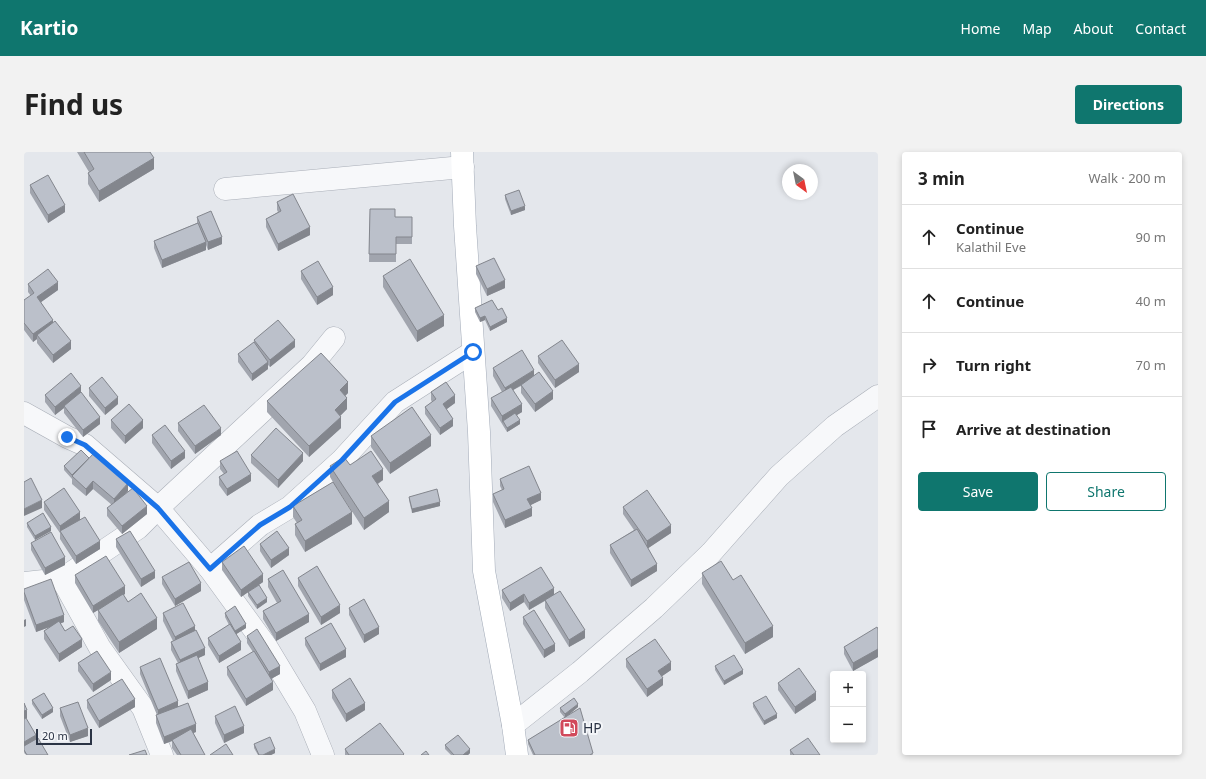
<!DOCTYPE html>
<meta charset="utf-8">
<style>
:root{--surface:#fff;--page:#f2f2f2;--text:#222;--muted:#767676;--line:#e0e0e0;--accent:#0f766e}
body{margin:0;font-family:"Noto Sans",sans-serif;background:var(--page);color:var(--text)}
.controls{position:absolute;right:12px;bottom:12px;display:grid;overflow:hidden;border-radius:4px;box-shadow:0 2px 6px #0003}
.controls button{width:36px;height:36px;display:grid;place-items:center;padding:0;border:0;border-bottom:1px solid var(--line);background:var(--surface);color:var(--text);font:20px sans-serif}
.compass{position:absolute;left:758px;top:12px;width:36px;height:36px;border-radius:50%;background:var(--surface);box-shadow:0 2px 6px #0003;rotate:147deg}
.scale{position:absolute;left:12px;bottom:10px;width:56px;box-sizing:border-box;padding-left:4px;border:2px solid #2b3445;border-top:0;font-size:11px;line-height:14px;white-space:nowrap;color:#2b3445;-webkit-text-stroke:3px #f4f6f9;paint-order:stroke}
.stop{position:absolute;width:12px;height:12px;margin:-9px;border:3px solid #1a73e8;border-radius:50%;background:#fff}
.stop.end{background:#1a73e8;border-color:#fff;box-shadow:0 1px 4px #0008}
.list{margin:0;padding:0;list-style:none}
h2{display:flex;justify-content:space-between;align-items:center;height:52px;margin:0;padding:0 16px;font-size:17px}
h2 small{font-size:13px;font-weight:400;color:var(--muted)}
.list li{display:grid;grid-template-columns:26px 1fr auto;gap:12px;align-items:center;box-sizing:border-box;height:64px;padding:0 16px;border-top:1px solid var(--line)}
.list b{display:block;font-size:15px;white-space:nowrap}
.list p{margin:0;font-size:13px;white-space:nowrap;color:var(--muted)}
.list em{font-size:13px;font-style:normal;color:var(--muted)}
.actions{display:flex;gap:8px;padding:12px 16px}
.actions a{flex:1;padding:9px 0;border:1px solid var(--accent);border-radius:4px;text-align:center;font-size:14px;color:var(--accent)}
.actions .main{background:var(--accent);color:#fff}
.icon{flex:none;width:22px;height:22px;fill:none;stroke:currentColor;stroke-width:2;stroke-linecap:round;stroke-linejoin:round}
.map{position:relative;flex:none;width:854px;height:603px;overflow:hidden;border-radius:4px}
header{display:flex;align-items:center;gap:24px;box-sizing:border-box;height:56px;padding:0 20px;background:var(--accent);color:#fff}
header strong{font-size:19px}
nav{display:flex;gap:22px;margin-inline-start:auto;font-size:14px}
.intro{display:flex;align-items:center;justify-content:space-between;box-sizing:border-box;height:96px;padding:0 24px}
h1{margin:0;font-size:28px}
.button{padding:10px 18px;border-radius:4px;background:var(--accent);color:#fff;font-size:14px;font-weight:700}
main{display:flex;gap:24px;padding:0 24px}
aside{flex:1;background:var(--surface);border-radius:4px;box-shadow:0 2px 6px #0003}
.map>svg:first-child{display:block}
</style>
<header>
<strong>Kartio</strong>
<nav><a>Home</a><a>Map</a><a>About</a><a>Contact</a></nav>
</header>
<div class="intro"><h1>Find us</h1><a class="button">Directions</a></div>
<main>
<div class="map">
<svg width="854" height="603" viewBox="0 0 854 603">
<rect width="100%" height="100%" fill="#e4e7ec"/>
<g fill="none" stroke-linecap="round" stroke-linejoin="round">
<g stroke="#a9aeb7" stroke-width="23">
<g id="minor">
<path d="M201 37 439 15"/>
<path d="M0 261 43 285 61 293 134 356 186 417 242 494 281 559 299 603"/>
<path d="M186 417 236 373 266 355 318 308 371 250 449 200"/>
<path d="M38 427 76 496 119 556 138 603"/>
<path d="M0 431 38 427 114 376 134 356 288 213 310 186"/>
<path d="M489 573 556 520 630 456 687 401 755 324 811 274 854 244"/>
</g>
</g>
<g stroke="#a3abb8" stroke-width="23">
<path id="major" d="M438 0 441 74 455 280 460 419 489 573 493 603"/>
</g>
<use href="#minor" stroke="#f7f8fa" stroke-width="22"/>
<use href="#major" stroke="#fff" stroke-width="22"/>
</g>
<g fill="#a1a5ae">
<path d="M53 0H126L130 17 75 50 64 32V21L65 20Z"/>
<path d="M6 33 41 60 24 71 6 41Z"/>
<path d="M481 43 501 58 487 63 481 47Z"/>
<path d="M253 50 286 83 254 99 242 75V67L254 60 253 58Z"/>
<path d="M346 57 371 65H388V92H372V110H345Z"/>
<path d="M173 65 198 92 184 98 182 93V98L138 116 130 96V89L173 71Z"/>
<path d="M452 114 481 136 463 144 452 122Z"/>
<path d="M277 119 309 143 293 153 277 127Z"/>
<path d="M359 124 420 174 393 190 359 135Z"/>
<path d="M4 132 34 138 17 150 29 171 47 197 29 211 13 191V187L9 190 0 178V148L7 144 4 140Z"/>
<path d="M451 156 474 158 483 170 466 179 461 168 456 170 451 160Z"/>
<path d="M230 188 271 195 246 215 244 213V217L228 229 214 210V202L230 191Z"/>
<path d="M514 204 555 220 531 236 514 211Z"/>
<path d="M469 216 510 223 529 247 511 260 497 241V234L489 238 498 260 493 263 496 272 483 280 467 254V246L478 240 469 224Z"/>
<path d="M65 236 94 252 81 263 65 244Z"/>
<path d="M407 240 431 251 422 257 429 274 416 283 401 262V255L408 250 407 248Z"/>
<path d="M57 241 76 272 59 285 40 261V256L31 263 21 250V243Z"/>
<path d="M324 241 321 244 323 257 316 264 317 276 285 305 243 260V249Z"/>
<path d="M87 268 119 276 101 292 87 276Z"/>
<path d="M154 271 197 283 171 302 154 279Z"/>
<path d="M128 283 161 306 147 317 128 291Z"/>
<path d="M347 284 407 294 366 322 347 295Z"/>
<path d="M227 303 279 309 254 336 227 311Z"/>
<path d="M65 306 104 339 101 343 123 362 98 382 83 364V356L88 353 69 337 62 344 48 332V327L40 318V314Z"/>
<path d="M196 309 227 329 203 344 195 333V325L200 322 196 317Z"/>
<path d="M326 313 359 328 354 332 365 360 340 378 313 336 328 372 281 400 271 383V372L273 371 269 365V354L309 330 306 325V314Z"/>
<path d="M476 327 517 348 506 353 508 364 481 376 469 350V342L478 338 476 334Z"/>
<path d="M385 345 416 354 388 361 385 348Z"/>
<path d="M20 350 56 367 76 397 52 412 36 387V381L20 358Z"/>
<path d="M599 355 647 381 624 396 633 419 607 435 586 401V393L610 378 599 362Z"/>
<path d="M3 371 27 379 11 388 3 375Z"/>
<path d="M92 387 131 426 117 435 92 395Z"/>
<path d="M7 391 41 413 21 423 7 398Z"/>
<path d="M236 392 265 403 247 416 236 399Z"/>
<path d="M198 410 239 430 217 445 198 418Z"/>
<path d="M678 421 709 428 749 485 721 502 678 432Z"/>
<path d="M51 423 101 442 99 443 104 450 133 477 95 501 74 469V458L69 461 51 431Z"/>
<path d="M138 425 177 439 151 454 138 432Z"/>
<path d="M274 426 316 461 297 473 274 434Z"/>
<path d="M244 427 285 470 252 489 239 467V459L253 451 244 435Z"/>
<path d="M0 437 40 470 36 472 41 479 58 495 35 510 20 487V479L25 475 12 480 0 448Z"/>
<path d="M478 438 530 442 561 486 545 495 521 456V449L505 458 500 450 486 459 478 446Z"/>
<path d="M224 440 243 450 233 457 224 444Z"/>
<path d="M325 456 355 482 340 491 325 463Z"/>
<path d="M139 461 171 478 181 503 174 506 184 538 164 547 152 519V512L154 511 147 498V490L149 489 139 469Z"/>
<path d="M201 461 222 476 212 482 217 498 195 511 184 493V486L205 473 201 465Z"/>
<path d="M499 465 531 499 520 506 499 472Z"/>
<path d="M854 477V505L829 519 820 502V495Z"/>
<path d="M223 484 256 522 247 527 249 538 222 554 203 523V515L229 500 223 491Z"/>
<path d="M281 486 322 505 296 519 281 493Z"/>
<path d="M602 507 647 518 638 524 639 533 623 545 602 515Z"/>
<path d="M54 511 87 528 69 540 54 519Z"/>
<path d="M691 514 719 522 700 533 691 518Z"/>
<path d="M116 515 154 555 172 580 169 581 181 603H153L148 596V589L140 592 132 571V563H133L116 522Z"/>
<path d="M754 531 792 548 771 562 754 538Z"/>
<path d="M308 538 341 558 322 570 308 546Z"/>
<path d="M8 548 29 560 18 567 8 552Z"/>
<path d="M63 548 111 555 75 576 63 556Z"/>
<path d="M729 551 753 566 740 573 729 555Z"/>
<path d="M554 555 542 565 569 603H509L504 592V588L541 566 536 560V556Z"/>
<path d="M36 556 64 584 46 590 36 564Z"/>
<path d="M191 564 220 581 200 591 191 571Z"/>
<path d="M2 566 12 587 24 603H0V567L3 566Z"/>
<path d="M230 592 251 601 247 603H234L230 596Z"/>
<path d="M421 593 446 601 444 603H427L421 597Z"/>
<path d="M321 597 380 603H321Z"/>
<path d="M766 598 796 603H766Z"/>
</g>
<g fill="#83868d">
<path d="M130 6V17L75 50V39Z"/>
<path d="M41 53V60L24 71V63Z"/>
<path d="M501 54V58L487 63V59Z"/>
<path d="M286 75V83L254 99V92Z"/>
<path d="M198 85V92L184 98V90Z"/>
<path d="M182 90V98L138 116V108Z"/>
<path d="M481 128V136L463 144V137Z"/>
<path d="M34 130V138L13 153V145Z"/>
<path d="M309 135V143L293 153V145Z"/>
<path d="M420 163V174L393 190V179Z"/>
<path d="M461 164V168L456 170V166Z"/>
<path d="M483 166V170L466 179V175Z"/>
<path d="M29 168V176L13 183V187L9 190V182Z"/>
<path d="M271 188V195L246 215V208Z"/>
<path d="M47 189V197L29 211V203Z"/>
<path d="M244 210V217L228 229V222Z"/>
<path d="M555 212V220L531 236V228Z"/>
<path d="M510 218V225L481 243V236Z"/>
<path d="M324 230V241L316 249V238Z"/>
<path d="M57 234V241L40 254V256L31 263V255Z"/>
<path d="M529 239V247L511 260V252Z"/>
<path d="M431 243V251L419 260V252Z"/>
<path d="M94 245V252L81 263V256Z"/>
<path d="M323 246V257L311 269V258Z"/>
<path d="M498 252V260L480 271 479 269 478 271V264Z"/>
<path d="M76 265V272L59 285V278Z"/>
<path d="M317 265V276L285 305V294Z"/>
<path d="M429 267V274L416 283V276Z"/>
<path d="M119 268V276L101 292V284Z"/>
<path d="M496 268V272L483 280V276Z"/>
<path d="M197 276V283L171 302V294Z"/>
<path d="M407 283V294L366 322V311Z"/>
<path d="M161 299V306L147 317V309Z"/>
<path d="M279 301V309L254 336V328Z"/>
<path d="M359 317V328L348 335V324Z"/>
<path d="M227 322V329L203 344V337Z"/>
<path d="M69 329V337L62 344V337Z"/>
<path d="M104 331V339L90 355V347Z"/>
<path d="M517 341V348L503 355V347Z"/>
<path d="M18 348V356L0 364V357Z"/>
<path d="M365 349V360L340 378V366Z"/>
<path d="M416 350V354L388 361V357Z"/>
<path d="M123 354V362L98 382V374Z"/>
<path d="M508 356V364L481 376V368Z"/>
<path d="M56 360V368L36 379V382V374Z"/>
<path d="M328 360V372L281 400V389Z"/>
<path d="M647 373V381L623 397V389Z"/>
<path d="M27 375V379L11 388V384Z"/>
<path d="M76 389V397L52 412V404Z"/>
<path d="M265 396V403L247 416V408Z"/>
<path d="M41 405V413L21 423V416Z"/>
<path d="M633 412V419L607 435V428Z"/>
<path d="M131 419V426L117 435V427Z"/>
<path d="M239 422V430L217 445V438Z"/>
<path d="M177 431V439L151 454V447Z"/>
<path d="M101 434V442L69 461V454Z"/>
<path d="M530 436V443L505 458V451Z"/>
<path d="M500 442V450L486 459V451Z"/>
<path d="M243 446V450L233 457V453Z"/>
<path d="M316 453V461L297 473V465Z"/>
<path d="M285 462V470L252 489V481Z"/>
<path d="M40 463V470L12 480V473Z"/>
<path d="M133 466V477L95 501V490Z"/>
<path d="M2 467V474L0 475V468Z"/>
<path d="M222 472V476L211 483V479Z"/>
<path d="M171 474V482L151 492V485Z"/>
<path d="M749 474V485L721 502V491Z"/>
<path d="M355 475V482L340 491V483Z"/>
<path d="M561 478V486L545 495V488Z"/>
<path d="M58 487V495L35 510V502Z"/>
<path d="M217 490V498L195 511V504Z"/>
<path d="M531 492V499L520 506V498Z"/>
<path d="M181 496V503L156 515V508Z"/>
<path d="M322 497V505L296 519V512Z"/>
<path d="M854 497V505L829 519V511Z"/>
<path d="M647 510V518L634 527V519Z"/>
<path d="M256 514V522L245 528V520Z"/>
<path d="M719 518V522L700 533V529Z"/>
<path d="M87 520V528L69 540V532Z"/>
<path d="M639 526V533L623 545V537Z"/>
<path d="M184 530V538L164 547V539Z"/>
<path d="M249 530V538L222 554V547Z"/>
<path d="M792 540V548L771 562V555Z"/>
<path d="M111 547V555L75 576V569Z"/>
<path d="M154 549V557L134 566V558Z"/>
<path d="M341 551V558L322 570V562Z"/>
<path d="M554 552V555L541 566V562Z"/>
<path d="M29 556V560L18 567V563Z"/>
<path d="M3 558V566L0 567V559Z"/>
<path d="M753 562V566L740 573V569Z"/>
<path d="M172 572V580L140 592V585Z"/>
<path d="M220 574V581L200 591V583Z"/>
<path d="M64 576V584L46 590V583Z"/>
<path d="M12 583V590L0 597V590Z"/>
<path d="M251 597V601L247 603H239Z"/>
<path d="M446 597V601L444 603H439Z"/>
</g>
<g fill="#bbc0ca" stroke="#83868d">
<path d="M60 0H126L130 6 75 39 64 21 70 17Z"/>
<path d="M24 23 41 53 24 63 6 33Z"/>
<path d="M495 38 501 54 487 59 481 43Z"/>
<path d="M269 42 286 75 254 92 242 67 257 59 253 50Z"/>
<path d="M346 57H371V65H388V85H372V102H345Z"/>
<path d="M187 59 198 85 184 90 173 65Z"/>
<path d="M174 71 182 90 138 108 130 89Z"/>
<path d="M470 106 481 128 463 137 452 114Z"/>
<path d="M386 107 420 163 393 179 359 124Z"/>
<path d="M294 109 309 135 293 145 277 119Z"/>
<path d="M24 117 34 130 13 145 29 168 9 182 0 171V148L10 141 4 132Z"/>
<path d="M468 148 474 158 478 156 483 166 466 175 461 164 456 166 451 156Z"/>
<path d="M254 168 271 188 246 208 230 188Z"/>
<path d="M31 169 47 189 29 203 13 183Z"/>
<path d="M538 188 555 212 531 228 514 204Z"/>
<path d="M230 190 244 210 228 222 214 202Z"/>
<path d="M498 198 510 218 481 236 469 216Z"/>
<path d="M297 201 324 230 316 238 323 246 311 258 317 265 285 294 243 249Z"/>
<path d="M515 220 529 239 511 252 497 233Z"/>
<path d="M47 221 57 234 31 255 21 243Z"/>
<path d="M78 225 94 245 81 256 65 236Z"/>
<path d="M422 230 431 243 419 252 429 267 416 276 401 255 412 247 407 240Z"/>
<path d="M487 235 498 252 478 264 467 246Z"/>
<path d="M57 240 76 265 59 278 40 254Z"/>
<path d="M105 252 119 268 101 284 87 268Z"/>
<path d="M180 253 197 276 171 294 154 271Z"/>
<path d="M388 255 407 283 366 311 347 284Z"/>
<path d="M491 261 496 268 483 276 479 269Z"/>
<path d="M141 273 161 299 147 309 128 283Z"/>
<path d="M252 276 279 301 254 328 227 303Z"/>
<path d="M57 298 65 306 48 323 40 314Z"/>
<path d="M213 299 227 322 203 337 195 325 203 320 196 309Z"/>
<path d="M347 299 359 317 348 324 365 349 340 366 306 314 320 305 326 313Z"/>
<path d="M71 300 104 331 90 347 69 329 62 337 48 324Z"/>
<path d="M505 314 517 341 503 347 508 356 481 368 469 342 480 337 476 327Z"/>
<path d="M7 326 18 348 0 357V330Z"/>
<path d="M309 330 328 360 281 389 271 372 278 368 269 354Z"/>
<path d="M40 336 56 360 36 374 20 350Z"/>
<path d="M109 336 123 354 98 374 83 356Z"/>
<path d="M413 337 416 350 388 357 385 345Z"/>
<path d="M623 338 647 373 623 389 599 355Z"/>
<path d="M19 361 27 375 11 384 3 371Z"/>
<path d="M61 365 76 389 52 404 36 379Z"/>
<path d="M613 377 633 412 607 428 586 393Z"/>
<path d="M106 379 131 419 117 427 92 387Z"/>
<path d="M253 379 265 396 247 408 236 392Z"/>
<path d="M27 380 41 405 21 416 7 391Z"/>
<path d="M220 394 239 422 217 438 198 410Z"/>
<path d="M82 404 101 434 69 454 51 423Z"/>
<path d="M697 409 709 428 717 423 749 474 721 491 678 421Z"/>
<path d="M165 410 177 431 151 447 138 425Z"/>
<path d="M293 414 316 453 297 465 274 426Z"/>
<path d="M517 415 530 436 505 451 500 442 486 451 478 438Z"/>
<path d="M259 418 285 462 252 481 239 459 257 449 244 427Z"/>
<path d="M27 427 40 463 12 473 0 440V437Z"/>
<path d="M235 433 243 446 233 453 224 440Z"/>
<path d="M536 439 561 478 545 488 521 448Z"/>
<path d="M117 441 133 466 95 490 74 458 99 442 104 450Z"/>
<path d="M340 447 355 475 340 483 325 456Z"/>
<path d="M159 451 171 474 151 485 139 461Z"/>
<path d="M211 454 222 472 211 479 201 461Z"/>
<path d="M510 458 531 492 520 498 499 465Z"/>
<path d="M35 469 41 479 49 474 58 487 35 502 20 479Z"/>
<path d="M307 471 322 497 296 512 281 486Z"/>
<path d="M206 472 217 490 195 504 184 486Z"/>
<path d="M853 475 854 477V497L829 511 820 495Z"/>
<path d="M233 477 256 514 245 520 223 484Z"/>
<path d="M172 478 181 496 156 508 147 490Z"/>
<path d="M631 487 647 510 634 519 639 526 623 537 602 507Z"/>
<path d="M73 499 87 520 69 532 54 511Z"/>
<path d="M230 499 249 530 222 547 203 515Z"/>
<path d="M173 503 184 530 164 539 152 512Z"/>
<path d="M710 503 719 518 700 529 691 514Z"/>
<path d="M136 506 154 549 134 558 116 515Z"/>
<path d="M775 516 792 540 771 555 754 531Z"/>
<path d="M326 526 341 551 322 562 308 538Z"/>
<path d="M98 527 111 547 75 569 63 548Z"/>
<path d="M20 541 29 556 18 563 8 548Z"/>
<path d="M742 544 753 562 740 569 729 551Z"/>
<path d="M550 546 554 552 541 562 536 556Z"/>
<path d="M54 550 64 576 46 583 36 556Z"/>
<path d="M0 551 3 558 0 559Z"/>
<path d="M164 551 172 572 140 585 132 563Z"/>
<path d="M211 554 220 574 200 583 191 564Z"/>
<path d="M556 556 569 601 566 603H511L504 588Z"/>
<path d="M2 566 12 583 0 590V567Z"/>
<path d="M356 571 380 602 379 603H325L321 597Z"/>
<path d="M167 577 181 603H157L148 588Z"/>
<path d="M434 583 446 597 439 603H430L421 593Z"/>
<path d="M246 585 251 597 239 603H235L230 592Z"/>
<path d="M14 586 24 603H3L0 598V594Z"/>
<path d="M784 586 796 603H770L766 598Z"/>
<path d="M202 592 209 603H186Z"/>
<path d="M121 598 123 603H105Z"/>
<path d="M402 599 405 603H397Z"/>
</g>
<g fill="none" stroke-linecap="round" stroke-linejoin="round">
<path stroke="#1a73e8" stroke-width="5" d="M43 285 61 293 134 356 186 417 236 373 266 355 318 308 371 250 449 200"/>
</g>
<defs>
<g id="fuel-square" transform="scale(1)"><rect x="-9" y="-9" width="18" height="18" rx="4" fill="#d1495b" stroke="#f4f6f9"/><path d="M-5.5-6h7V0h2V4h1.3V-2.5L3-4.5l.8-.8L6-3V5H2.5V1h-1V6h-7ZM-4.2-4.7v3.2H.2V-4.7Z" fill="#fff"/></g>
</defs>
<g fill-rule="evenodd">
<use href="#fuel-square" x="545" y="576"/>
</g>
<g text-anchor="middle" stroke-width="4" stroke-linejoin="round" paint-order="stroke">
<g font-size="14" fill="#2b3445" stroke="#f4f6f9" text-anchor="start">
<text x="559" y="581">HP</text>
</g>
</g>
</svg>
<div class="controls">
<button>+</button>
<button>−</button>
</div>
<svg class="compass" viewBox="-18 -18 36 36"><path d="M0-13l5 13h-10z" fill="#e53935"/><path d="M0 13l5-13h-10z" fill="#767676"/></svg>
<div class="scale">20 m</div>
<div class="stop" style="left:449px;top:200px"></div>
<div class="stop end" style="left:43px;top:285px"></div>
</div>
<aside>
<h2>3 min<small>Walk · 200 m</small></h2>
<ul class="list">
<li><svg class="icon" aria-label="ahead" viewBox="0 0 24 24"><path d="M12 20V5M6 11l6-6 6 6"/></svg><div><b>Continue</b><p>Kalathil Eve</p></div><em>90 m</em></li>
<li><svg class="icon" aria-label="ahead" viewBox="0 0 24 24"><path d="M12 20V5M6 11l6-6 6 6"/></svg><div><b>Continue</b></div><em>40 m</em></li>
<li><svg class="icon" aria-label="right" viewBox="0 0 24 24"><path d="M7 20v-9h11M14 6l5 5-5 5"/></svg><div><b>Turn right</b></div><em>70 m</em></li>
<li><svg class="icon" aria-label="arrive" viewBox="0 0 24 24"><path d="M6 21V4h12l-3 4 3 4H6"/></svg><div><b>Arrive at destination</b></div></li>
</ul>
<div class="actions"><a class="main">Save</a><a>Share</a></div>
</aside>
</main>
